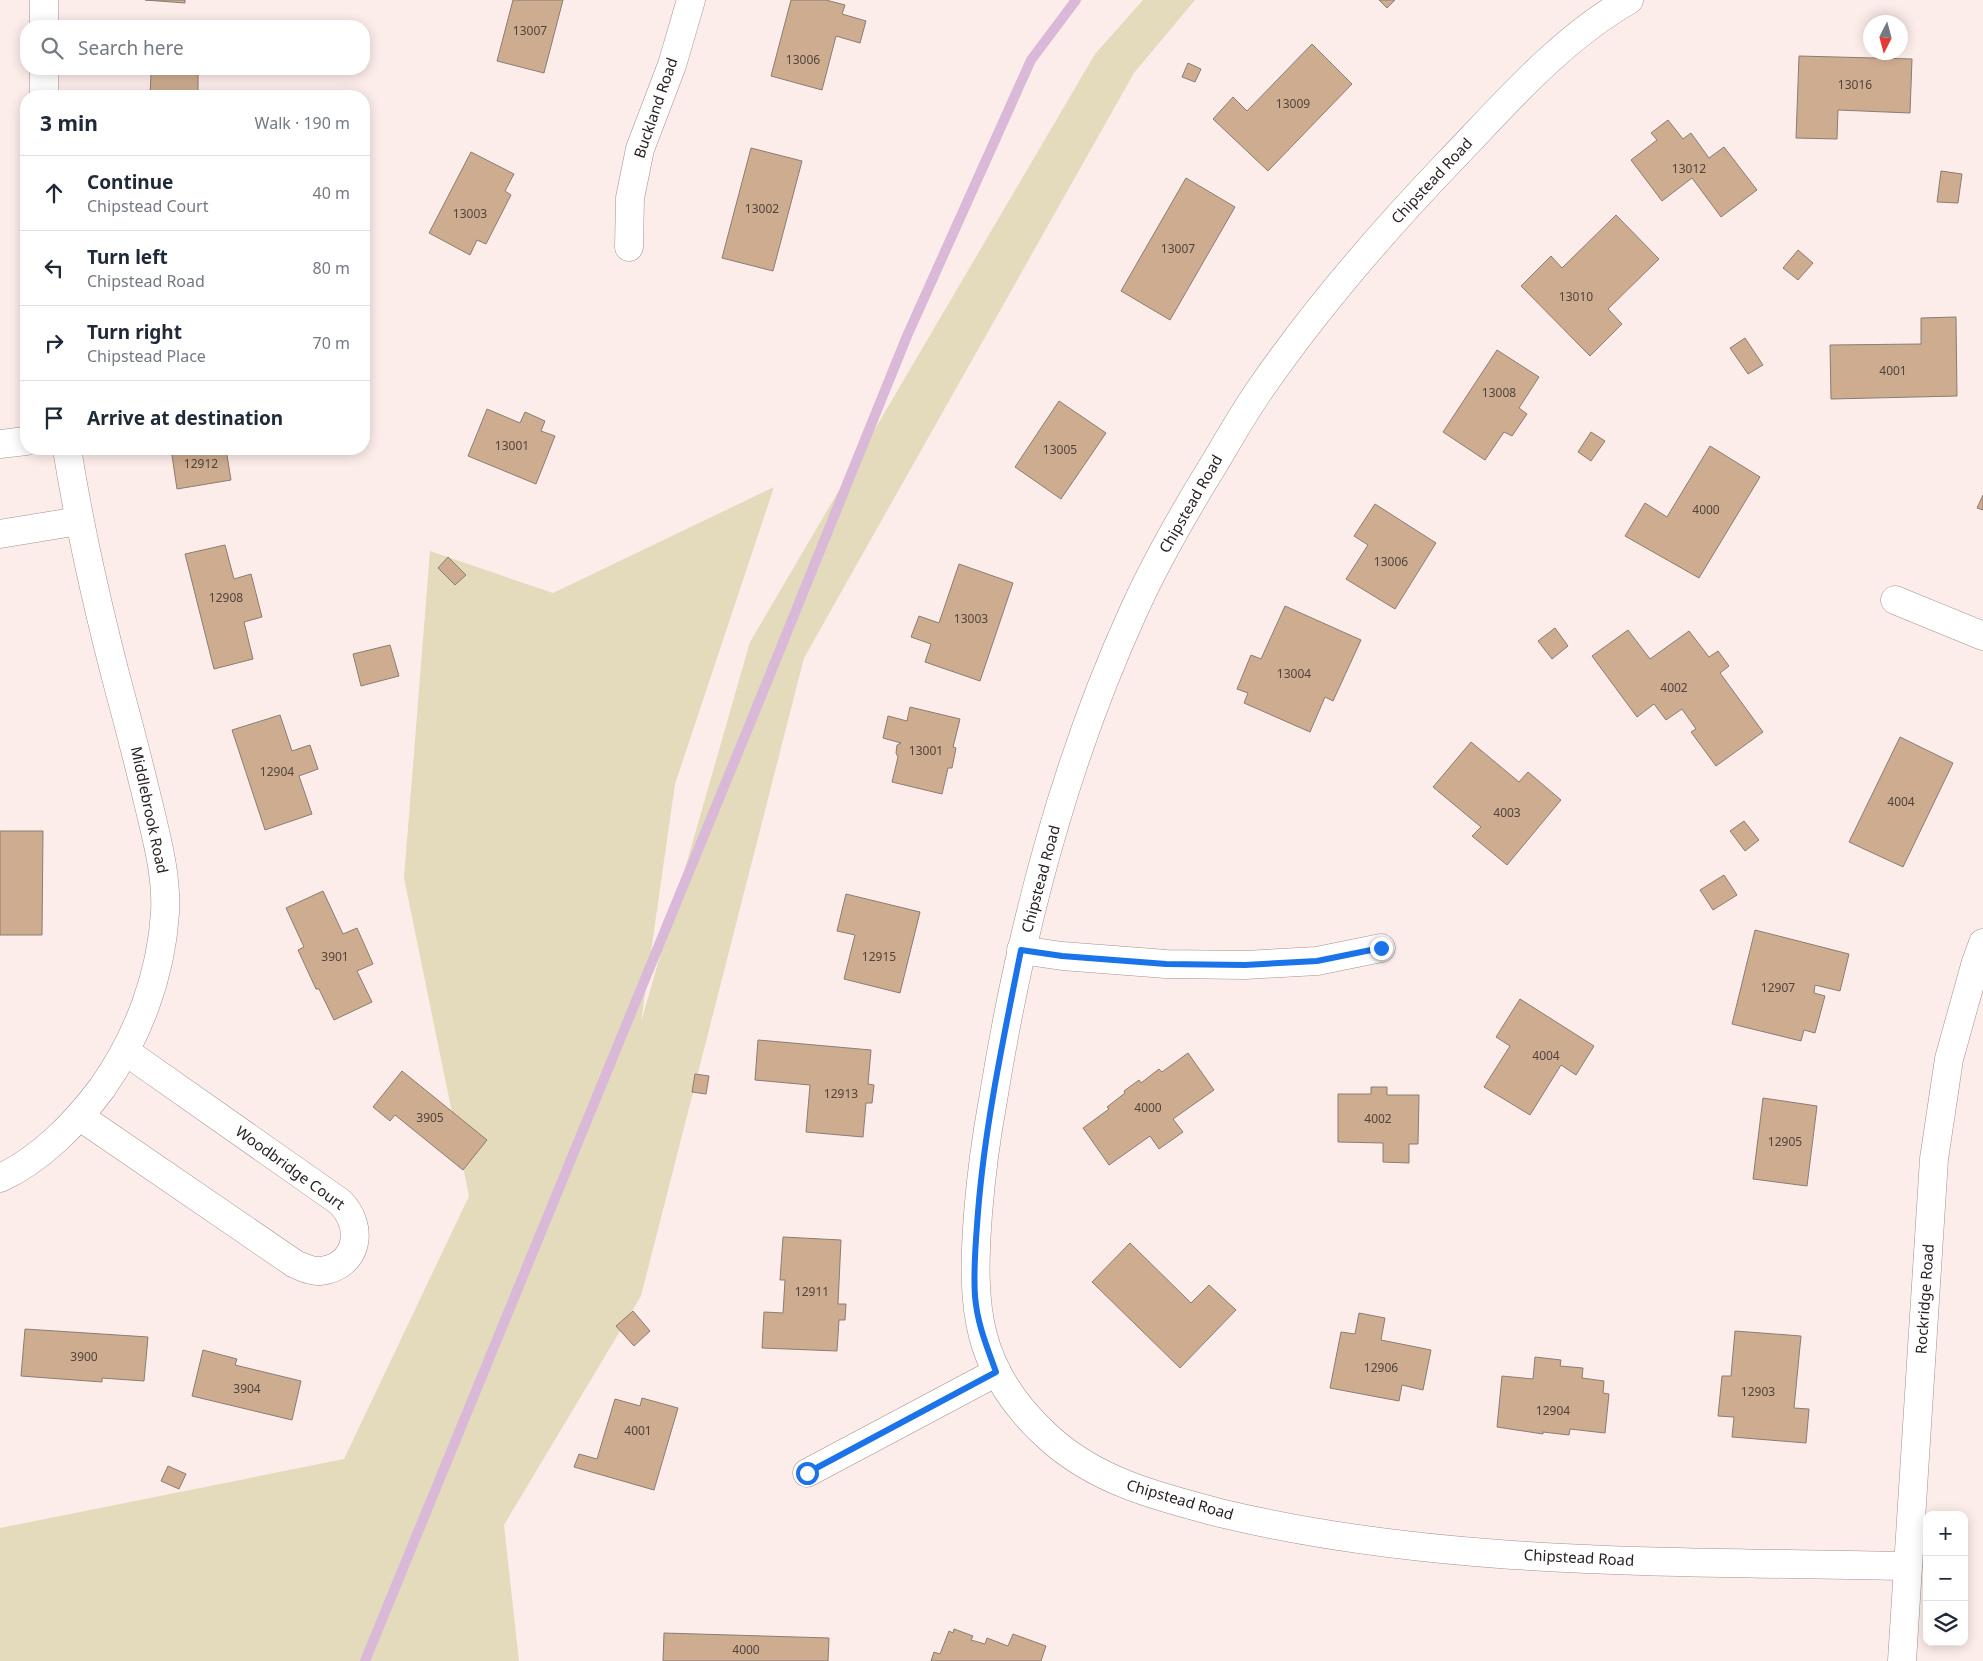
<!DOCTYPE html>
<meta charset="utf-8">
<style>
:root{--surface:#fff;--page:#f2f2f3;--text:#1f2937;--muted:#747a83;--line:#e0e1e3}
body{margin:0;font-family:"Noto Sans",sans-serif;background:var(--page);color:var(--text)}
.controls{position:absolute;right:15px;bottom:15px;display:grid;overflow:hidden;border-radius:10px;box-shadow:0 2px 12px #0003}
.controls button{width:45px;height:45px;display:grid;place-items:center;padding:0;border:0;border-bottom:1px solid var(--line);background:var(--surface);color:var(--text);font:25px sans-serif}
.compass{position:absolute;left:1863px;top:15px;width:45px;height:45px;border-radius:50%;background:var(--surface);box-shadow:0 2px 12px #0003;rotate:186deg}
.stop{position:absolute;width:15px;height:15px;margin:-11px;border:4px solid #1a73e8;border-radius:50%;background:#fff}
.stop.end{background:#1a73e8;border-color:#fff;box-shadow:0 1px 5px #0008}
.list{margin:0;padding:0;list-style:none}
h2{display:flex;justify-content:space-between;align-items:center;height:65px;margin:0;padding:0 20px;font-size:21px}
h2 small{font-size:16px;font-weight:400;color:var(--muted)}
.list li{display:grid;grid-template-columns:32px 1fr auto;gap:15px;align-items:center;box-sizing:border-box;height:75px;padding:0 20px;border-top:1px solid var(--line)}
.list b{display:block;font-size:19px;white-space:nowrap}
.list p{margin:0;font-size:16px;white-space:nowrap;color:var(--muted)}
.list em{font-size:16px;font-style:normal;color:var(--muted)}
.icon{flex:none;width:28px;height:28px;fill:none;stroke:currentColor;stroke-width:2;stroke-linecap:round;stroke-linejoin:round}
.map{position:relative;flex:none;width:1983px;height:1661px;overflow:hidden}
.search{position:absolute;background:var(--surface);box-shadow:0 2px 12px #0003;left:20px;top:20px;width:350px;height:55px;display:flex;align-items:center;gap:12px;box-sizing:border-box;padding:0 18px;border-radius:20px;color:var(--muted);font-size:19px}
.panel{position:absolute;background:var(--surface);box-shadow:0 2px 12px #0003;left:20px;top:90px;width:350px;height:365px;border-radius:20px}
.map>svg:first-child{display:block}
</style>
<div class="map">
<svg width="1983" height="1661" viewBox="0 0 1983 1661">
<rect width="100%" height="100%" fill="#fdedea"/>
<path fill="#e4dbbd" d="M1143 0H1195L1134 73 804 658 641 1296 504 1525 519 1661H0V1528L344 1459 469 1196 404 878 430 551 553 593 774 487 675 784 641 1022 750 642 1095 54Z"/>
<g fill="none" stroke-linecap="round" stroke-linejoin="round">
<path stroke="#dab9d8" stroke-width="10" d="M365 1661 760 699 907 336 1031 60 1076 0"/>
</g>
<g fill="#cdac90" stroke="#8a7d73">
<path d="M145 0H185V3Z"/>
<path d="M513 0H563L544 73 497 61Z"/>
<path d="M791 0H826L845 5 842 14 866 21 860 43 836 36 822 90 771 76Z"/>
<path d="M1379 0H1395L1387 8Z"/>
<path d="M1312 44 1352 84 1268 171 1213 119 1233 97 1247 111Z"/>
<path d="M1799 56 1912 59 1910 113 1838 110 1837 139 1796 138Z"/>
<path d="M1188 63 1201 69 1195 82 1182 77Z"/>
<path d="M151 74H198V96H150Z"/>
<path d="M1668 120 1683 139 1691 133 1709 158 1724 147 1757 190 1721 217 1692 178 1662 201 1631 160 1657 140 1651 133Z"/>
<path d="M751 148 802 161 773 271 722 258Z"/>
<path d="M471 152 514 174 505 191 511 195 486 244 477 240 470 255 429 233Z"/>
<path d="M1941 171 1962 174 1958 203 1937 202Z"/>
<path d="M1186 178 1235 207 1170 320 1121 291Z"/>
<path d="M1616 215 1659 259 1608 309 1622 324 1590 356 1521 286 1551 256 1562 268Z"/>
<path d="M1798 250 1813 263 1798 280 1783 268Z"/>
<path d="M1956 317 1957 396 1831 399 1830 345 1921 344V318Z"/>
<path d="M1745 338 1763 365 1748 374 1730 348Z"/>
<path d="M1497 350 1539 377 1519 408 1527 414 1512 436 1504 432 1485 460 1443 432Z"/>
<path d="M1059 401 1106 433 1061 499 1015 467Z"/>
<path d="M487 409 520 423 525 412 545 421 541 431 555 436 536 484 468 456Z"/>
<path d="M1591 432 1605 441 1591 461 1578 452Z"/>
<path d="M1710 446 1760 477 1699 578 1625 536 1645 503 1667 517Z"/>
<path d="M171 449H226L231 480 177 489Z"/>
<path d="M1983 495V510L1977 508Z"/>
<path d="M1375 504 1436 543 1395 609 1346 579 1368 545 1354 536Z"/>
<path d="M225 545 234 579 251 574 262 617 244 622 253 659 214 669 185 554Z"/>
<path d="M448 557 466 575 455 585 438 568Z"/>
<path d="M959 564 1013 583 980 681 925 662 931 644 911 637 919 616 939 623Z"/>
<path d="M1285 606 1361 640 1333 701 1325 697 1310 732 1244 703 1248 693 1237 689 1251 655 1261 659Z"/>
<path d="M1555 628 1568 646 1552 659 1538 641Z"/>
<path d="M1628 630 1650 659 1689 631 1709 657 1718 651 1729 666 1720 673 1763 732 1716 766 1691 732 1696 729 1682 709 1666 720 1654 704 1637 717 1592 656Z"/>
<path d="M390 645 399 676 361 686 353 654Z"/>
<path d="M910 707 960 719 953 747 956 748 952 768H948L942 794 892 782 898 757 896 753 897 745 901 743 883 738 888 716 907 721Z"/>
<path d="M280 715 292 751 310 745 318 769 299 776 312 814 265 830 232 730Z"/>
<path d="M1900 737 1953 763 1903 867 1849 842Z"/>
<path d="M1471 742 1519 782 1528 772 1561 800 1507 865 1472 836 1481 827 1433 787Z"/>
<path d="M1744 821 1759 840 1745 851 1730 831Z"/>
<path d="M0 831H43L42 935H0Z"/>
<path d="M1724 875 1737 895 1713 910 1700 890Z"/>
<path d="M323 891 343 934 357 928 373 964 357 971 372 1002 334 1020 319 989H316L298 950 304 947 286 908Z"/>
<path d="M846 894 920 912 900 993 844 979 855 935 837 931Z"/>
<path d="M1755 930 1849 954 1840 991 1815 985 1814 993 1825 996 1815 1033 1804 1030 1801 1041 1732 1024Z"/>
<path d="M1520 999 1594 1046 1576 1075 1561 1065 1530 1115 1484 1087 1510 1046 1496 1037Z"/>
<path d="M758 1040 871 1050 868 1084 874 1085 872 1103H866L863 1137 806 1132 810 1085 755 1080Z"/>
<path d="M1188 1053 1214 1090 1173 1119 1183 1132 1159 1149 1150 1136 1109 1165 1083 1128 1109 1109 1107 1107 1125 1093 1124 1091 1139 1080 1141 1083 1159 1069 1162 1072Z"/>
<path d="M402 1071 487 1140 463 1170 395 1115 390 1121 373 1107Z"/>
<path d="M695 1074 709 1076 706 1094 692 1092Z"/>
<path d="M1371 1087H1387V1095H1419L1418 1144H1409V1163L1383 1162V1143L1338 1142V1094H1371Z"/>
<path d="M1763 1098 1817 1106 1807 1186 1753 1179Z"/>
<path d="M783 1237 841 1240 838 1304H846L845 1320H839L837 1351 762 1348 764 1312 783 1313 785 1280H780Z"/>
<path d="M1130 1243 1191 1303 1209 1285 1236 1310 1180 1368 1092 1282Z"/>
<path d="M633 1311 650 1331 634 1346 616 1326Z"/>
<path d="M1359 1313 1385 1318 1381 1340 1431 1350 1423 1390 1402 1385 1399 1401 1330 1388 1341 1332 1355 1334Z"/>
<path d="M25 1329 148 1337 144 1381 102 1378V1382L21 1376Z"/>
<path d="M1735 1331 1801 1336 1794 1408 1809 1409 1806 1443 1732 1437 1734 1417 1718 1416 1722 1376H1731Z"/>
<path d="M203 1350 237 1359 235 1365 301 1381 292 1420 192 1396Z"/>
<path d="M1535 1357 1561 1360 1560 1366 1583 1368 1582 1378 1604 1381 1603 1393 1609 1394 1605 1433 1570 1429 1569 1435 1543 1432V1434L1497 1427 1502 1376 1533 1379Z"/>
<path d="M642 1398 678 1408 654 1490 574 1467 579 1454 597 1459 615 1399 640 1406Z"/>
<path d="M168 1466 186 1474 179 1489 161 1481Z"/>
<path d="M954 1629 973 1636 971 1640 985 1644 987 1638 1008 1646 1013 1634 1046 1646 1041 1661H931L934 1652 940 1654 949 1631 953 1633Z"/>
<path d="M664 1633 829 1638 828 1661H663Z"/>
</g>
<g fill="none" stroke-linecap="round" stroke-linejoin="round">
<g stroke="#a3918e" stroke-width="29">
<g id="street">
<path d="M1629 0C1559 40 1504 105 1449 162 1381 233 1317 307 1261 388 1244 412 1229 439 1214 464 1185 511 1157 559 1134 610 1063 765 1020 932 993 1100 986 1138 981 1176 978 1214 971 1307 975 1370 1047 1436 1095 1481 1158 1497 1220 1513 1445 1567 1678 1561 1908 1566"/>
<path d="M44 26V0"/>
<path d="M44 96V69"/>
<path d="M629 247 630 198 640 149 672 65 691 0"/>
<path d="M0 444 26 441"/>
<path d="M0 534 79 521"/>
<path d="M1895 600 1983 636"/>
<path d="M1021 950 1062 956 1166 964 1245 965 1317 961 1381 948"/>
<path d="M79 1116 295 1264C303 1267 312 1272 321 1271 358 1266 365 1227 340 1202L125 1051"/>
<path d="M0 1178C40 1160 76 1123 102 1088 138 1037 161 976 165 913 167 878 158 844 150 810 140 769 130 729 119 689 98 609 80 530 67 449"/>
<path d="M807 1473 997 1372"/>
<path d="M1902 1661 1934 1159 1949 1059 1976 962 1983 943"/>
</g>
</g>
<use href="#street" stroke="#fff" stroke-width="28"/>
</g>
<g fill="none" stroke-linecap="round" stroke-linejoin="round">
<path stroke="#1a73e8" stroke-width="6" d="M807 1473 996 1372C987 1347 977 1323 975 1296 973 1268 976 1240 978 1212 985 1124 1004 1036 1021 950L1062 956 1166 964 1245 965 1317 961 1381 948"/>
</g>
<g text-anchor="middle" stroke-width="4" stroke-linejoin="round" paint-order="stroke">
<g font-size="12" fill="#52443d">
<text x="530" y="35">13007</text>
<text x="803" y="64">13006</text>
<text x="1855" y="89">13016</text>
<text x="1293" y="108">13009</text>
<text x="1689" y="173">13012</text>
<text x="762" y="213">13002</text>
<text x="470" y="218">13003</text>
<text x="1178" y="253">13007</text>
<text x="1576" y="301">13010</text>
<text x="1893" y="375">4001</text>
<text x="1499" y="397">13008</text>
<text x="512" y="450">13001</text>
<text x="1060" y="454">13005</text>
<text x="201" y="468">12912</text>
<text x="1706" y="514">4000</text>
<text x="1391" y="566">13006</text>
<text x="226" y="602">12908</text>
<text x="971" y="623">13003</text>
<text x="1294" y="678">13004</text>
<text x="1674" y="692">4002</text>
<text x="926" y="755">13001</text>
<text x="277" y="776">12904</text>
<text x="1901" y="806">4004</text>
<text x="1507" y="817">4003</text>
<text x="335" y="961">3901</text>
<text x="879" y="961">12915</text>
<text x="1778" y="992">12907</text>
<text x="1546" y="1060">4004</text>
<text x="841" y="1098">12913</text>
<text x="1148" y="1112">4000</text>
<text x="430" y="1122">3905</text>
<text x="1378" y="1123">4002</text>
<text x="1785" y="1146">12905</text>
<text x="812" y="1296">12911</text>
<text x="84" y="1361">3900</text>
<text x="1381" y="1372">12906</text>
<text x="247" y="1393">3904</text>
<text x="1758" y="1396">12903</text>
<text x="1553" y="1415">12904</text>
<text x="638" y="1435">4001</text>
<text x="746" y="1654">4000</text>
</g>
<g font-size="15" fill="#292221" stroke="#fff">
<text transform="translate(656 108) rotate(-71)" y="5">Buckland Road</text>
<text transform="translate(1432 181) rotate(-47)" y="5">Chipstead Road</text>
<text transform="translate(1191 504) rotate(-60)" y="5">Chipstead Road</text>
<text transform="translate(149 810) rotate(78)" y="5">Middlebrook Road</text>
<text transform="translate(1041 879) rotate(-75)" y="5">Chipstead Road</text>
<text transform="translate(290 1168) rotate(36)" y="5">Woodbridge Court</text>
<text transform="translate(1925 1299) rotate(-86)" y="5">Rockridge Road</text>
<text transform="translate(1180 1500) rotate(16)" y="5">Chipstead Road</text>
<text transform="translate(1579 1558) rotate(3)" y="5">Chipstead Road</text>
</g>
</g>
</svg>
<div class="controls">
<button>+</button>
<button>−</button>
<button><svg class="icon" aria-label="layers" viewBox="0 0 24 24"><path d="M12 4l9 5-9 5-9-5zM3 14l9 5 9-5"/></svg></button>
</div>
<svg class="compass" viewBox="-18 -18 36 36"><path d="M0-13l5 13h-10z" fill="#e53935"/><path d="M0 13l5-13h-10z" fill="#747a83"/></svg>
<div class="stop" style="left:807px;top:1473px"></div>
<div class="stop end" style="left:1381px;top:948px"></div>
<div class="search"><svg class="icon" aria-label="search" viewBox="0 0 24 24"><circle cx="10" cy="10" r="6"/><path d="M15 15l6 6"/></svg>Search here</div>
<section class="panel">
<h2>3 min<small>Walk · 190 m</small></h2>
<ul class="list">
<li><svg class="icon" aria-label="ahead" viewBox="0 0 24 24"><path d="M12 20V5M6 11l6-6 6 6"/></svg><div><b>Continue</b><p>Chipstead Court</p></div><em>40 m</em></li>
<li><svg class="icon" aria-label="left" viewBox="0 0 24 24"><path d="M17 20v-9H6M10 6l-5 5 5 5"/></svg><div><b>Turn left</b><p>Chipstead Road</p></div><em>80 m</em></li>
<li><svg class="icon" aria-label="right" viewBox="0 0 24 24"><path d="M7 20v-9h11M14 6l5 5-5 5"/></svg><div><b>Turn right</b><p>Chipstead Place</p></div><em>70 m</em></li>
<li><svg class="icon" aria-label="arrive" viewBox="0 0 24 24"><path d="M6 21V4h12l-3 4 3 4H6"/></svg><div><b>Arrive at destination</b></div></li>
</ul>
</section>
</div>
